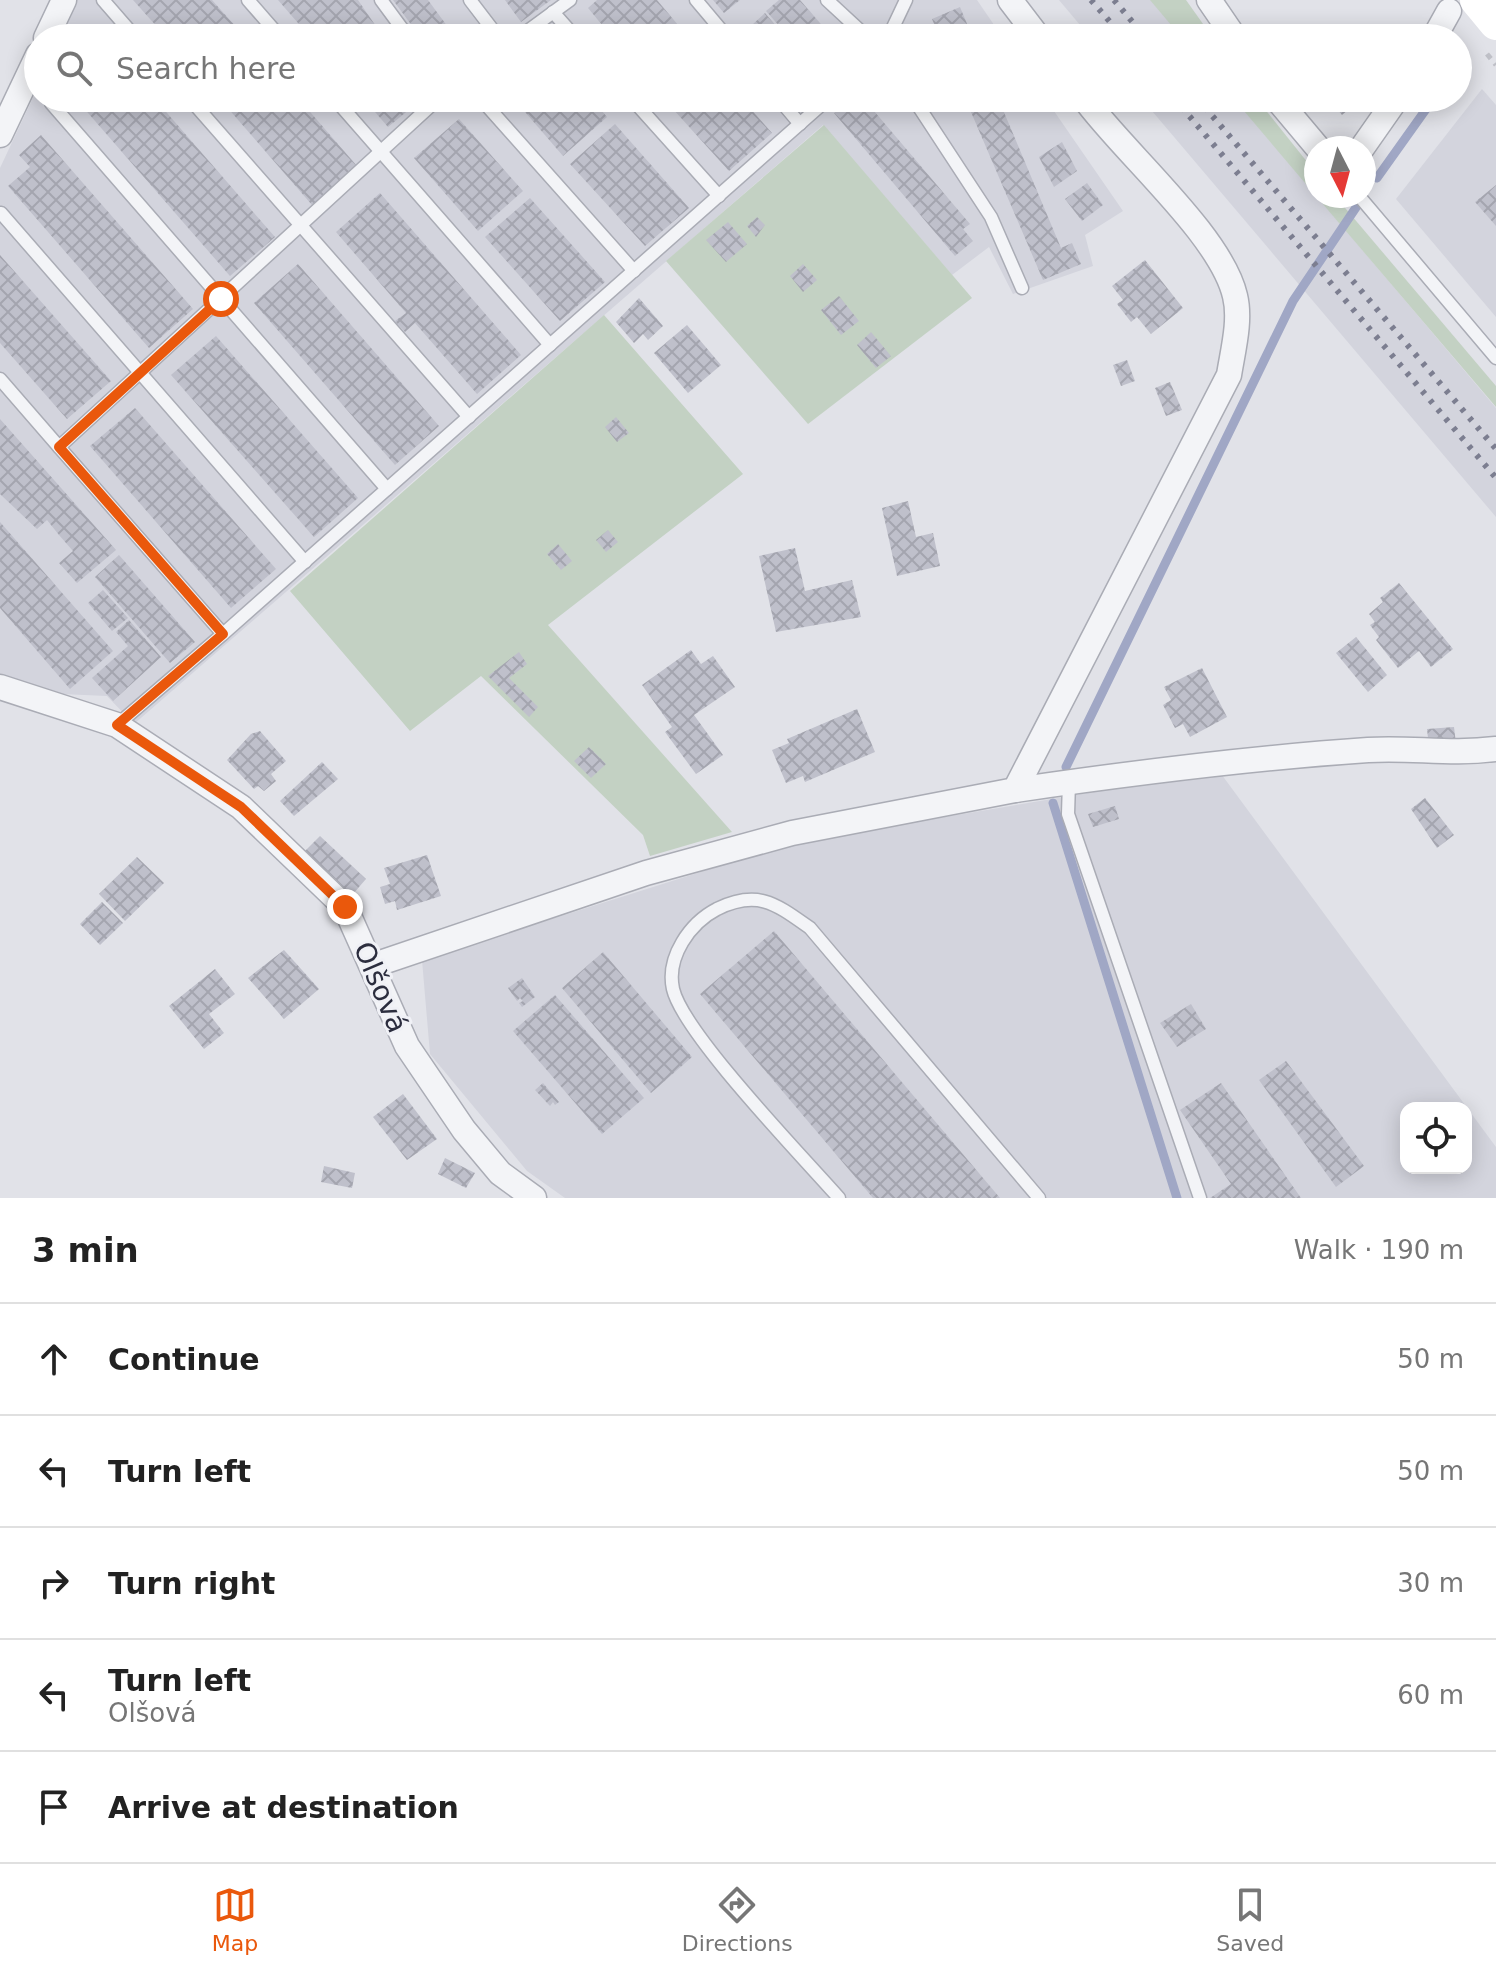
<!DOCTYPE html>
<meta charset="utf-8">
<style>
:root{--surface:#fff;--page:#f6f6f6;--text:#222;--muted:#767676;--line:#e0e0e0;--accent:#ea580c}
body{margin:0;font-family:"DejaVu Sans",sans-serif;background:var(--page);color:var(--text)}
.controls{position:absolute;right:24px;bottom:24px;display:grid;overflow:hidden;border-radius:16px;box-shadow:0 4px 20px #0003}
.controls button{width:72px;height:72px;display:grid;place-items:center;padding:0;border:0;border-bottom:2px solid var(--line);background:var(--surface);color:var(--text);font:40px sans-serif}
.compass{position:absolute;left:1304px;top:136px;width:72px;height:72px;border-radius:50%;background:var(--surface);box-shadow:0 4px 20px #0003;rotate:174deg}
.stop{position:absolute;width:24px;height:24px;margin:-18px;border:6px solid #ea580c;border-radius:50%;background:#fff}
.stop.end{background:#ea580c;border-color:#fff;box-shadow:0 2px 8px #0008}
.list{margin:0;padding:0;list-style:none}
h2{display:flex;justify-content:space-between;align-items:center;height:104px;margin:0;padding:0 32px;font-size:34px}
h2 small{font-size:26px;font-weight:400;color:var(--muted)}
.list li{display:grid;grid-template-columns:52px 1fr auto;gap:24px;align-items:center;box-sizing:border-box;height:112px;padding:0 32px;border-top:2px solid var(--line)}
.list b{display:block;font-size:30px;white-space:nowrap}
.list p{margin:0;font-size:26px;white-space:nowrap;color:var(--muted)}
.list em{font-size:26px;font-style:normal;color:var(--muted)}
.icon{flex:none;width:44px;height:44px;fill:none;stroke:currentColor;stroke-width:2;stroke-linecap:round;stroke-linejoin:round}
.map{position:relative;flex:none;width:1496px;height:1198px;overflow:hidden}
.search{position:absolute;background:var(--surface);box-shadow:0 4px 20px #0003;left:24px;right:24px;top:24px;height:88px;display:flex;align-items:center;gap:20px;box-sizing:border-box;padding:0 28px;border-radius:44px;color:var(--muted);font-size:30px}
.sheet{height:664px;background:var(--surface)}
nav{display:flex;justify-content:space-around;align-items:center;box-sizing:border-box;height:112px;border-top:2px solid var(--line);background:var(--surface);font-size:22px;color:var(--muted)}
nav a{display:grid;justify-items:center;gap:4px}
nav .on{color:var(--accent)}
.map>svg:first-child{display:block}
</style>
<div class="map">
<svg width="1496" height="1198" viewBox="0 0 1496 1198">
<defs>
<pattern id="building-cross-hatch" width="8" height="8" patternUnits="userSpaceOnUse" patternTransform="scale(2)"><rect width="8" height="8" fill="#bfc0cb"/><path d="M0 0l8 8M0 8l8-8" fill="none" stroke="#a4a5af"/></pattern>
</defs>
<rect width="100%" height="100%" fill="#e1e2e8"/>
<g fill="#d3d4dd" fill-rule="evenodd">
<path d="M76 0H977L1003 38H60Z"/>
<path d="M1059 0H1151L1183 38H1091Z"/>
<path d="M38 87V98H1045L1123 211 1085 235 1093 266 1013 294 989 247 952 275 823 125 134 724 107 696 62 694 0 675V168Z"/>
<path d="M1482 89 1496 105V317L1396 199Z"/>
<path d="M1141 98H1234L1496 408V517Z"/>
<path d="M1219 771 1496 1147V1198H565L527 1171 430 1054 422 960 796 842ZM1406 1108H1466V1168H1406Z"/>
</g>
<g fill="#c3d1c3">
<path d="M1150 0H1186L1213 38H1182Z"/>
<path d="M1233 98H1256L1316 173V196Z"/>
<path d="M824 125 972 298 808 424 666 261Z"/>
<path d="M1316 196H1335L1496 386V407Z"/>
<path d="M604 315 743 474 548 625 732 832 650 856 643 835 481 676 410 731 290 591Z"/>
</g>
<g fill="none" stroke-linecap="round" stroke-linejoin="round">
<g stroke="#a0a7c5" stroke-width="9">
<path d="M1377 178 1434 98"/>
<path d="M1066 767 1293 301 1357 206"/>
<path d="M1053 803 1177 1198"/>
</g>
</g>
<g fill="url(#building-cross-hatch)">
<path d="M133 0H212L246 38H167Z"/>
<path d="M278 0H358L384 38H311Z"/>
<path d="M393 0H428L456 38H421Z"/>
<path d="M505 0H551L521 22Z"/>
<path d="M597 0H657L689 38H613L588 8Z"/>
<path d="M713 0H740L724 13Z"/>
<path d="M779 0H800L833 38H790L766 11Z"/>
<path d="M960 7 973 38H940L932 19Z"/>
<path d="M765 13 776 26 787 38H746L742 34Z"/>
<path d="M75 98H154L275 237 230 276Z"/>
<path d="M219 98H298L357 166 312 205Z"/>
<path d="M363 98H402L411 108 388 127Z"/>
<path d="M513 98H591L607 117 563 156Z"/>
<path d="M663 98H741L772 133 729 171Z"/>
<path d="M853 98H863L970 224 963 229 973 241 955 256 834 113Z"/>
<path d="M965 98H998L1061 248 1072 243 1081 264 1043 280Z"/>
<path d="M1328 98H1362L1342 115Z"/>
<path d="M459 119 523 191 478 231 414 158Z"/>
<path d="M615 124 689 208 645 246 570 164Z"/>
<path d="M41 135 193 309 149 348 8 186 30 167 19 155Z"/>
<path d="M1062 142 1077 171 1054 187 1039 157Z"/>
<path d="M1087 183 1103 205 1082 221 1065 199Z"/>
<path d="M1496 185V226L1475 202Z"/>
<path d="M380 193 521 355 477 394 415 323 405 332 395 321 406 313 336 232Z"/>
<path d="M530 198 605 282 560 321 485 237Z"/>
<path d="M757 217 765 225 756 237 747 226Z"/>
<path d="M728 222 747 244 726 262 706 240Z"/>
<path d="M0 255 111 381 67 419 0 343Z"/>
<path d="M1145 260 1183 308 1151 334 1137 317 1131 322 1117 304 1123 300 1112 286Z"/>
<path d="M298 264 439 426 395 465 254 303Z"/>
<path d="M803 264 817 280 803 292 790 276Z"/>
<path d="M839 296 859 321 841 335 821 310Z"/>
<path d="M639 298 663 326 648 340 643 334 634 343 616 322Z"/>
<path d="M687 325 721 365 688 393 654 353Z"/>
<path d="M871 332 891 356 876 368 857 345Z"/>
<path d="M216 336 358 498 314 537 171 375Z"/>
<path d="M1127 360 1135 381 1121 386 1113 365Z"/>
<path d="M1170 382 1182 410 1166 416 1155 388Z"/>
<path d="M135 408 276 569 231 608 90 446Z"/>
<path d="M616 417 629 433 617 442 605 427Z"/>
<path d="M0 419 116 550 77 583 59 563 73 551 59 535 47 520 37 529 0 494Z"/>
<path d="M908 501 916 537 933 533 940 566 897 576 882 508Z"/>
<path d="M0 522 113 651 70 689 0 608Z"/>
<path d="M608 530 618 542 606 552 596 540Z"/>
<path d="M558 544 572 561 561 570 547 554Z"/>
<path d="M795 548 805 591 852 580 861 617 776 632 759 556Z"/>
<path d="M119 555 195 642 170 663 95 577Z"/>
<path d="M1399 583 1453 649 1431 667 1419 651 1398 668 1376 640 1379 637 1370 625 1375 622 1369 614 1383 602 1380 598Z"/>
<path d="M103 590 128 618 112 631 88 603Z"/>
<path d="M129 620 161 657 113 701 92 678 128 646 116 632Z"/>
<path d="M1356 637 1387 675 1368 692 1336 653Z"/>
<path d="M691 650 701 664 713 656 735 687 694 715 723 755 696 774 665 732 672 727 642 685Z"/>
<path d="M519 652 527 664 509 678 538 707 529 717 488 676Z"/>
<path d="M1202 668 1227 717 1190 737 1183 724 1175 728 1163 705 1171 700 1164 687Z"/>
<path d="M857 709 875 752 805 782 803 776 786 783 772 750 789 743 787 739Z"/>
<path d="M1454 727 1456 744 1429 747 1427 729Z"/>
<path d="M260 731 286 761 271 774 276 781 264 791 258 786 254 789 227 760 251 734Z"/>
<path d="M589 747 606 764 591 778 574 761Z"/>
<path d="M322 762 338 779 294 816 280 801Z"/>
<path d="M1425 798 1454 835 1437 848 1411 809Z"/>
<path d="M1115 806 1119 819 1093 827 1088 814Z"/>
<path d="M320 836 366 879 352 895 305 851Z"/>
<path d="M427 855 441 896 397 910 395 901 385 904 380 887 390 884 384 868Z"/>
<path d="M137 857 164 883 125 921 99 894Z"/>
<path d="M102 902 123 923 100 945 80 924Z"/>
<path d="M774 931 1000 1198H873L700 994Z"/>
<path d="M284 950 319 989 284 1019 248 978Z"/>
<path d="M603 952 692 1057 651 1093 562 988Z"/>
<path d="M215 969 235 994 209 1014 224 1033 204 1049 169 1006Z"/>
<path d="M522 978 535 997 522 1007 519 1003 523 1001 520 998 517 1001 508 988Z"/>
<path d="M555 995 644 1098 602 1134 513 1031Z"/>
<path d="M1191 1004 1206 1029 1177 1047 1160 1023Z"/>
<path d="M1286 1061 1364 1166 1336 1187 1259 1080Z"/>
<path d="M543 1083 559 1102 555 1105 553 1102 550 1106 535 1090Z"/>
<path d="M1221 1083 1301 1198H1210L1231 1184 1180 1110Z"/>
<path d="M403 1094 437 1139 407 1160 373 1117Z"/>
<path d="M445 1158 475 1173 466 1188 438 1174Z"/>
<path d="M324 1166 355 1173 352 1188 321 1182Z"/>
</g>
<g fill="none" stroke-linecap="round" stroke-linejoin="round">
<g stroke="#aaacb5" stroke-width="15">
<g id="service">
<path d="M103 0 136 38"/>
<path d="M248 0 281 38"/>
<path d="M381 0 409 38"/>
<path d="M470 0 499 38"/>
<path d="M696 0 728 38"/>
<path d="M827 0 868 38"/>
<path d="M553 12 576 38"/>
<path d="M518 38 570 0"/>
<path d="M888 38 906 0"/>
<path d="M189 98 469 417"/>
<path d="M334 98 550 345"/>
<path d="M480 98 634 271"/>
<path d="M631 98 719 196"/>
<path d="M778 98 800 124"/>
<path d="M913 98 991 217 1022 288"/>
<path d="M51 103 387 489"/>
<path d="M1359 196 1496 358"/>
<path d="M1 213 305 562"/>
<path d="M0 379 59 447 439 98"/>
<path d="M59 447 223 634 117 725"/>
<path d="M223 634 829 98"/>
<path d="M1069 782 1068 814 1200 1198"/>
<path d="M839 1198C803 1157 683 1033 673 989 666 957 690 923 717 909 758 889 776 904 810 928L1039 1198"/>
</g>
</g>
<g stroke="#aaacb5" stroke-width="27">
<g id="minor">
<path d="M1010 0 1039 38"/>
<path d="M1209 0 1235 38"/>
<path d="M46 38 64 0"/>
<path d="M1434 38 1449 11"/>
<path d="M1276 98 1318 148"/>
<path d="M0 135 38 55"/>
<path d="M1362 148 1397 98"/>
<path d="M0 687 117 725 241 807 345 907 407 1046 464 1130 500 1173 534 1198"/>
<path d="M1015 790C1132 773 1249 758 1368 750 1412 747 1449 755 1496 749"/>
<path d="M374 965 646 873 792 833 1015 790 1229 375C1233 350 1241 320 1235 296 1221 235 1123 152 1084 98"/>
</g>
</g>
<path stroke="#bfc0c7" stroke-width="5" stroke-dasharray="6 6" stroke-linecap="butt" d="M1487 54 1496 65"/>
<use href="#service" stroke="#f3f4f7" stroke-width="12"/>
<use href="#minor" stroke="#f3f4f7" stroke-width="24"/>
<path stroke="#fff" stroke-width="34" d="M1477 0 1496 23"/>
<g stroke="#7c7e90" stroke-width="6" stroke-dasharray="4 8" stroke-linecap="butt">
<path d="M1091 0 1124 38"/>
<path d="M1114 0 1146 38"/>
<path d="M1174 98 1496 478"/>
<path d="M1197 98 1496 449"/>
</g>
</g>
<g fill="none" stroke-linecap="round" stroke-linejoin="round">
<path stroke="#ea580c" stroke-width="10" d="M221 299 59 447 223 634 117 725 241 807 345 907"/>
</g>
<g text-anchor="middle" stroke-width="6" stroke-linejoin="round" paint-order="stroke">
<g font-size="28" fill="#2b2d3e" stroke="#f0f1f6">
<text transform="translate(381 987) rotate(67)" y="10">Olšová</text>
</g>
</g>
</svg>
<div class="controls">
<button><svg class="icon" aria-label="locate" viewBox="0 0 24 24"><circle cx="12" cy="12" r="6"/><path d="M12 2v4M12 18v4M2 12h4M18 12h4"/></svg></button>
</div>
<svg class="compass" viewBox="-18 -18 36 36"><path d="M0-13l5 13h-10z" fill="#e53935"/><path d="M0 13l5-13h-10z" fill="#767676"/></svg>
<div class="stop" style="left:221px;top:299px"></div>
<div class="stop end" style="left:345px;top:907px"></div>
<div class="search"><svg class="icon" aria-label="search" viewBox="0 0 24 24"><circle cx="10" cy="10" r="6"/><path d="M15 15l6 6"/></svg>Search here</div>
</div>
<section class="sheet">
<h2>3 min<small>Walk · 190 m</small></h2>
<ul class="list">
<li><svg class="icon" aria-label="ahead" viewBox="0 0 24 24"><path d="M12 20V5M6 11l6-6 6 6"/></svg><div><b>Continue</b></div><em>50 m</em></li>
<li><svg class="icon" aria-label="left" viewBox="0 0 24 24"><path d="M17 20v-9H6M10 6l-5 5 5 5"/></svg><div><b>Turn left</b></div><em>50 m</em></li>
<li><svg class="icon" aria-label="right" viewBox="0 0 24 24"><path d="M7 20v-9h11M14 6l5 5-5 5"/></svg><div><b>Turn right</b></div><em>30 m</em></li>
<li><svg class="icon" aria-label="left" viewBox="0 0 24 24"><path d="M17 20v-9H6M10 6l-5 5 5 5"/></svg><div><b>Turn left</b><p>Olšová</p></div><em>60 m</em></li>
<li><svg class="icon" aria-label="arrive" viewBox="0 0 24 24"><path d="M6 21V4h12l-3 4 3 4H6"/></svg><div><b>Arrive at destination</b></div></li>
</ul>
</section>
<nav>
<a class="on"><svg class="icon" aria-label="map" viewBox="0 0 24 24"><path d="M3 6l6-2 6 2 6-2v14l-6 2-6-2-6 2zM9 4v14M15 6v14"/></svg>Map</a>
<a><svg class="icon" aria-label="directions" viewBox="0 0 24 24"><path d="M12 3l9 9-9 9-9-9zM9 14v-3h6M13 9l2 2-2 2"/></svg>Directions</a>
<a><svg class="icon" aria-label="saved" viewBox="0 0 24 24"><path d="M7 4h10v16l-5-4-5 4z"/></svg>Saved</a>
</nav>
